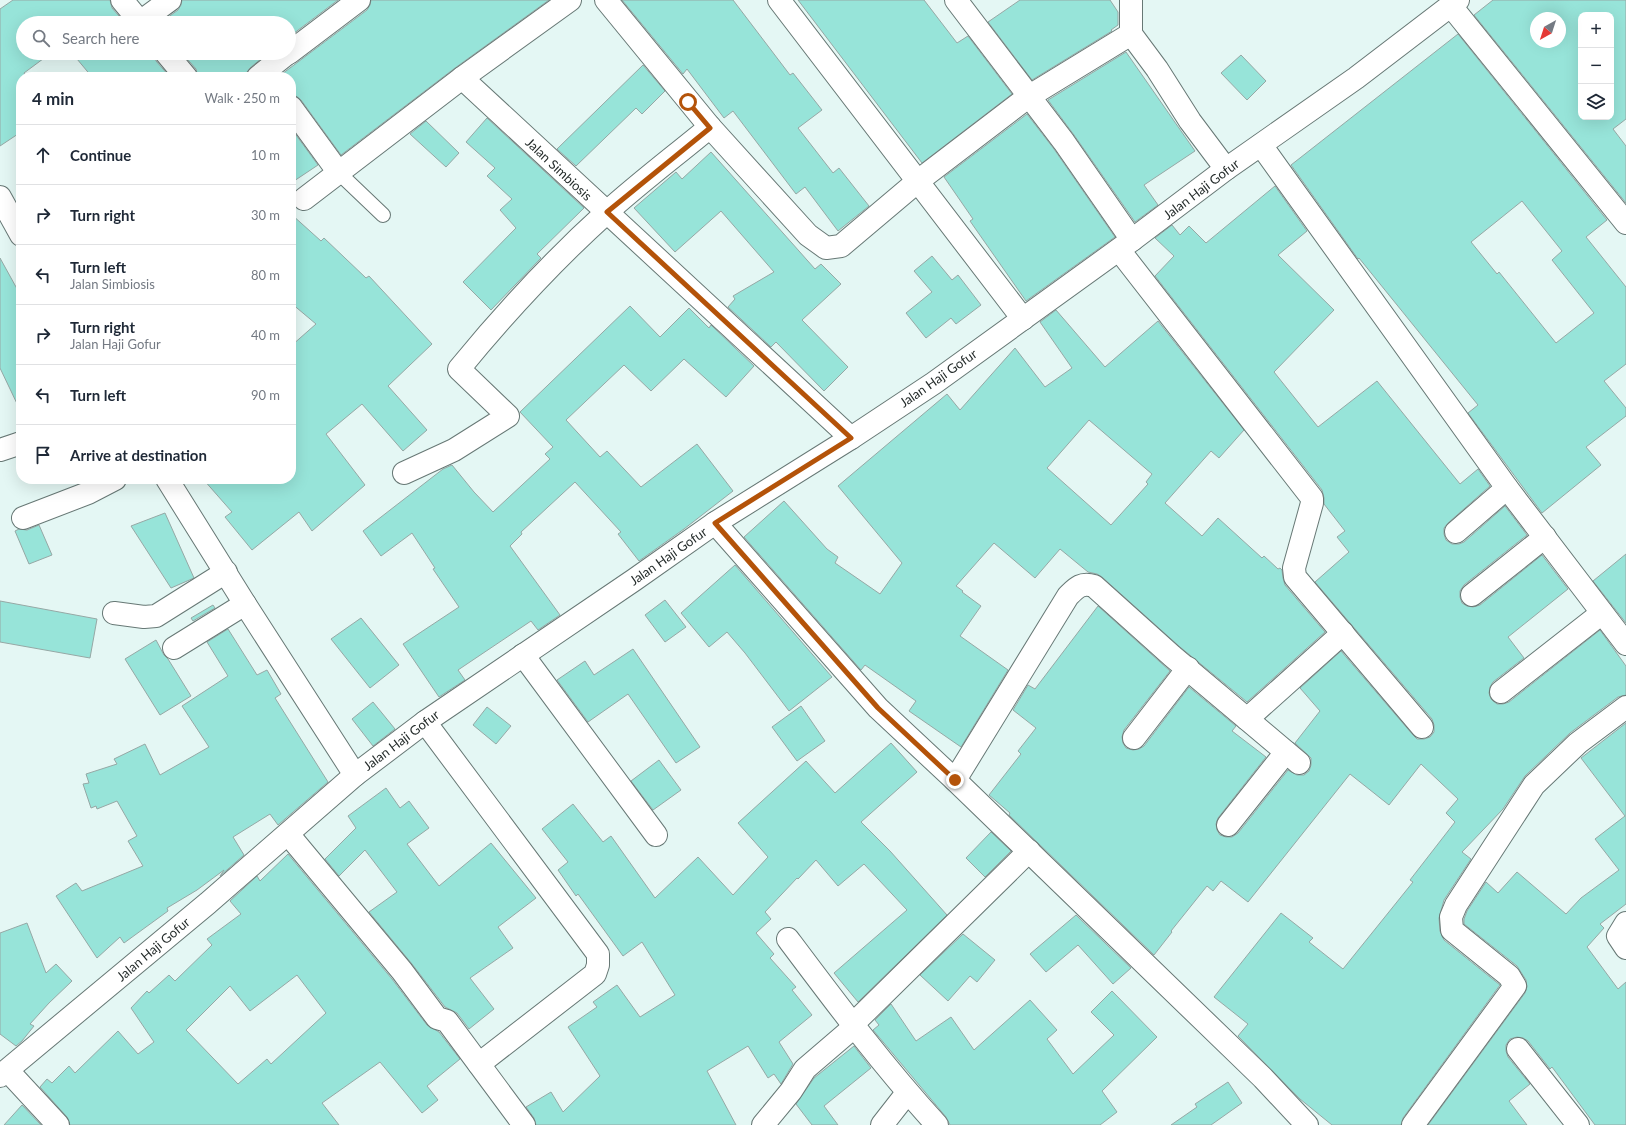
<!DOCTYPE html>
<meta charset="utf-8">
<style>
:root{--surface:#fff;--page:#f6f6f7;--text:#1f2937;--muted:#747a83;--line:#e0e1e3}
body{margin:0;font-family:Lato,sans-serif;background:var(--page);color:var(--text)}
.controls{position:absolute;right:12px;top:12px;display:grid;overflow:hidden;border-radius:8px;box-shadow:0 4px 16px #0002}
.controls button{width:36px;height:36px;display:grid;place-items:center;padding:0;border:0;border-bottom:1px solid var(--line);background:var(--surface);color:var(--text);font:20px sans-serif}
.compass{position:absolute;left:1530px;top:12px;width:36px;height:36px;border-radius:50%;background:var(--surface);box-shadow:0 4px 16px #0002;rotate:219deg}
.stop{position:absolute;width:12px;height:12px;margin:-9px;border:3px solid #b45309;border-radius:50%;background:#fff}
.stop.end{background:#b45309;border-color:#fff;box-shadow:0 1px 4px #0008}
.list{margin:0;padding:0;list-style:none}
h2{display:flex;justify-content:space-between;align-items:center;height:52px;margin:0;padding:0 16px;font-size:17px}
h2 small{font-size:13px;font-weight:400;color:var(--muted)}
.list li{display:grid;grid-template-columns:26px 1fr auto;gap:12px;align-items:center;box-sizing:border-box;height:60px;padding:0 16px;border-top:1px solid var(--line)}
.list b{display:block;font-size:15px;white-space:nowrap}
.list p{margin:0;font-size:13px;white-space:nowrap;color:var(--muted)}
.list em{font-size:13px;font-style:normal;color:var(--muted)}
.icon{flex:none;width:22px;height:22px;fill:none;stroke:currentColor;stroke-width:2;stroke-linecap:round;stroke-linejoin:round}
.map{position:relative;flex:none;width:1626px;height:1125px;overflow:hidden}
.search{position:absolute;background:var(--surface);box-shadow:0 4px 16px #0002;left:16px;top:16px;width:280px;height:44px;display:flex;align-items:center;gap:10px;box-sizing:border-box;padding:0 14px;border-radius:22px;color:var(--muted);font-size:15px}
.panel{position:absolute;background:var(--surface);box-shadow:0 4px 16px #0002;left:16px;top:72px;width:280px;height:412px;border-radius:16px}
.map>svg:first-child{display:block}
</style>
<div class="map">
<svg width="1626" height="1125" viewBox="0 0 1626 1125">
<rect width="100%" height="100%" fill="#e4f7f4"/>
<g fill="#97e4d9" stroke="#96a8a5" fill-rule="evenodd">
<path d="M13 0H110L112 8 125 23H23V53H51L24 73 26 77H21V132L0 146V9Z"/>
<path d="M182 0H338L289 37V23H160L178 10 181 5Z"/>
<path d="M371 0H549L455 68 341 155 301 100 296 96 291 95V77H278L367 10 370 5Z"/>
<path d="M622 0H733L790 75 793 73 822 110 798 128 833 173 839 168 869 206 838 231 805 187 796 194 733 111 724 118 687 69 683 74Z"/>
<path d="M798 0H924L957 43 968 36 1012 94 922 163Z"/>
<path d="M1020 0H1110L1118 12V25L1111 30 1112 31 1032 80 988 22Z"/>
<path d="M1493 0H1626V119L1613 129 1626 146V203L1474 15ZM1581 15H1611V117H1581ZM1536 18H1560V42H1536Z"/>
<path d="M1458 34 1607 220 1586 237 1626 287V364L1604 381 1626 408V416L1586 447 1601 465 1542 513 1468 413 1478 405 1359 258 1358 259 1291 165ZM1522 201 1562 251 1552 260 1594 313 1556 343 1499 272 1497 274 1471 242Z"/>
<path d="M1126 52 1195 151 1144 185 1158 205 1135 222 1074 135 1048 100Z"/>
<path d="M72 53H154L156 61 170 77H92Z"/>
<path d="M182 53H268L250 68 247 72 246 77H198L196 69Z"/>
<path d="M1241 55 1266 81 1247 100 1221 73Z"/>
<path d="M643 65 665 91 642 114 636 108 576 166 557 149Z"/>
<path d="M1027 114 1054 149 1115 237 1026 301 970 221 973 219 944 177Z"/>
<path d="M487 118 584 208 537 254 541 258 491 310 463 282 516 228 500 210 512 199 487 176 495 168 466 142Z"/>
<path d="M426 121 459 153 446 167 410 134Z"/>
<path d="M291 128 318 165 291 183Z"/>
<path d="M711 152 815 269 821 264 841 284 802 320 848 367 824 391 776 342 771 347 728 307 735 299 733 296 774 272 721 211 675 252 634 208 676 172 682 179Z"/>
<path d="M1275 186 1307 231 1278 255 1334 310 1274 372 1318 427 1377 381 1460 484 1478 469 1490 486 1448 523 1444 528V534L1446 540 1452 544H1459L1464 542 1505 506 1527 535 1464 585 1460 591V597L1462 603 1467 606 1473 607 1480 605 1542 555 1568 589 1508 637 1524 658 1493 682 1490 687 1489 693 1491 699 1497 704H1503L1509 702 1600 630 1626 666V695L1618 697 1570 733 1525 776 1503 809 1462 852 1471 859 1444 900 1439 918 1440 931 1444 940 1500 985 1403 1118 1401 1125H1332L1300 1099 1238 1036 1248 1024 1214 997 1281 913 1313 938 1309 942 1343 969 1413 882 1410 880 1455 822 1446 813 1458 799 1421 764 1389 805 1350 774 1248 902 1221 881 1213 891 1207 886 1171 931 1172 932 1154 955 1009 815 1010 813 989 795 1021 754 1018 751 1036 728 1013 710 1028 685 1035 689 1098 606 1170 671 1124 730 1122 737 1123 743 1126 748 1133 750 1139 749 1144 746 1189 687 1236 726 1232 731 1266 757 1218 818 1216 824 1217 830 1220 835 1226 837H1232L1238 833 1288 770 1297 775H1304L1309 771 1311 765V758L1295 743 1320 711 1300 688 1341 651 1413 735 1417 739H1424L1430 737 1434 732V725L1432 719 1315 582 1349 552 1337 537 1345 531 1324 504V498L1322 490 1155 276 1174 256 1155 238 1172 225 1180 235 1189 226 1206 243Z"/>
<path d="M291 214 321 241 324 238 366 278 369 276 432 344 388 386 427 430 403 451 362 404 326 434 365 485 312 531 299 512 252 550 225 517 232 512 203 479H291V346L316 324 291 303Z"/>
<path d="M932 256 952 280 958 275 981 305 956 324 951 318 926 338 906 313 932 292 914 271Z"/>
<path d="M0 258 21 296V412L0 368Z"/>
<path d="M630 306 660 337 689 308 709 328 711 325 754 366 726 397 684 359 651 391 624 365 566 420 600 457 607 451 641 487 697 444 733 491 684 529 639 561 618 534 621 532 575 482 521 532 522 534 510 546 560 615 538 630 531 621 458 670 465 680 439 697 403 644 459 607 433 569 435 568 412 533 381 556 363 531 443 469 452 465 474 492 493 512 550 459 545 454 553 447 520 412Z"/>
<path d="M1056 310 1105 367 1158 321 1244 430 1219 458 1211 451 1165 503 1202 536 1218 518 1262 558 1264 556 1278 569 1280 568 1282 570 1283 578 1285 585 1325 632 1247 702 1180 647 1102 577 1097 574 1088 572 1060 549 1035 578 994 543 956 586 963 591 962 592 981 606 960 636 1008 670 961 747 909 711 916 701 865 665 861 670 744 537 784 501 827 549 838 557 835 563 880 594 902 563 838 486 947 394 960 410 1015 348 1045 387 1072 368 1040 322ZM1089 420 1152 474 1146 482 1148 484 1111 525 1047 468Z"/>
<path d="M165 513 194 578 171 588 131 526Z"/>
<path d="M39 525 52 555 29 564 15 531 19 529 27 530Z"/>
<path d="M1626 554V623L1593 581Z"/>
<path d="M735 565 832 677 789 711 745 653 727 632 709 647 681 613Z"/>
<path d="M665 600 686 627 665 642 645 615Z"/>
<path d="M0 601 97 619 90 658 0 642Z"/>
<path d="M213 605 215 608 193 621 191 618Z"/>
<path d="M361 618 399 665 370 688 331 639Z"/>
<path d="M228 629 257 675 267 670 281 694 275 698 328 782 278 825 270 814 233 837 244 855 220 876 224 870 197 890 167 908 168 911 124 943 120 937 97 958 56 896 76 883 82 891 143 866 128 841 137 836 117 801 97 809 96 806 91 808 83 784 89 783 86 774 117 764 114 759 145 744 160 775 209 747 182 706 228 676 207 642Z"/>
<path d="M156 640 164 655 168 659 191 696 160 715 125 659Z"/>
<path d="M633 649 700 747 676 763 628 694 588 722 557 680 585 661 594 675Z"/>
<path d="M373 702 395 729 373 746 352 719Z"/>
<path d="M801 706 825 741 797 761 772 727Z"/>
<path d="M487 707 511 726 496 744 473 725Z"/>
<path d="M1626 723V904L1600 924 1604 928 1587 947 1618 989 1626 982V1125H1595L1552 1067 1550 1069 1528 1041 1523 1038 1517 1037 1510 1039 1506 1045V1051L1508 1057 1530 1084 1509 1101 1527 1125H1428L1525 993 1527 987 1526 980 1517 966 1464 924V919L1467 911 1486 882 1498 893 1517 872 1566 914 1581 898 1619 870 1595 839 1625 816 1581 758Z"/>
<path d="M891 743 917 772 861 822 890 851 947 915 858 1002 834 973 907 910 864 864 838 886 816 860 798 879 797 878 765 912 771 919 756 933 774 954 770 958 796 987 792 990 812 1015 779 1042 793 1064 781 1084 774 1074 768 1078 748 1046 707 1071 736 1125H536L534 1118 526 1107 551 1092 563 1112 600 1076 568 1027 597 1007 593 1002 617 985 640 1017 675 995 642 942 623 956 578 894 576 896 558 870 568 862 542 829 573 804 603 842 611 836 655 898 698 857 733 895 768 857 738 823 806 761 835 793Z"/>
<path d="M659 760 681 790 653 810 631 781Z"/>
<path d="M386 788 400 808 409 801 429 828 407 844 439 886 491 843 536 898 498 927 513 948 470 978 494 1009 469 1029 457 1013 445 1007 412 964 369 912 397 892 365 850 339 876 325 859 356 828 348 816Z"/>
<path d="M991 832 1011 851 985 877 966 858Z"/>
<path d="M288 854 392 979 427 1025 439 1032 460 1059 427 1086 438 1100 422 1113 380 1062 322 1103 339 1125H70L67 1117 40 1087 47 1079 52 1083 69 1066 75 1073 118 1031 138 1054 154 1042 131 1008 147 991 149 993 169 975 175 981 212 945 207 939 241 914 230 901 257 876 260 881ZM297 975 326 1013 271 1064 267 1059 238 1084 186 1030 230 986 250 1011Z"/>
<path d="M1076 915 1131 968 1113 984 1078 945 1046 972 1030 954Z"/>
<path d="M27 923 46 973 56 964 72 981 49 1003 30 1024 34 1026 22 1041 16 1046 0 1034V933Z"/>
<path d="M963 934 995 960 977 982 970 976 948 1001 920 975Z"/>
<path d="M1112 991 1157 1037 1102 1091 1117 1112 1100 1125H950L946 1117 873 1030 879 1025 875 1020 891 1004 916 1041 951 1017 974 1050 1030 1000 1057 1030 1047 1039 1073 1074 1114 1035 1091 1012Z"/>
<path d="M854 1046 871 1068 824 1106 838 1125H812L796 1104 814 1078Z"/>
<path d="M1228 1082 1242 1103 1211 1125H1171L1197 1107 1195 1104Z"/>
<path d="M22 1105 41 1125H4Z"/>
</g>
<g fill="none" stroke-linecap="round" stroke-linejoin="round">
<g stroke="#677875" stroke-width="16">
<path id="service" d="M339 173 383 215"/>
</g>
<g stroke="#677875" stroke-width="24">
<g id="minor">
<path d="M122 0 141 23"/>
<path d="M606 0 710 127 808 235 826 248 841 246 918 181 1028 97 1131 34V0"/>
<path d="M779 0 1023 319"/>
<path d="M956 0 1064 142 1132 240"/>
<path d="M1451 6 1626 223"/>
<path d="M140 22 170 0"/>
<path d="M1131 34 1157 69 1190 121 1226 169"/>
<path d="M166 53 186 77"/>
<path d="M289 53 359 0"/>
<path d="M258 77 288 53"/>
<path d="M462 78 851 438"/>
<path d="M291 107 339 173"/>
<path d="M1261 145 1507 488 1626 644"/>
<path d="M0 197 21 235"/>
<path d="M304 199 462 78 570 0"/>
<path d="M1119 250 1312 498V503L1294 568 1295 577 1422 727"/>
<path d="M0 450 21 443"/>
<path d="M404 473 454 450 508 416 459 369C504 314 553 261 606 213 639 183 675 156 710 127"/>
<path d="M167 479 245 604 355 775"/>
<path d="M23 518 88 493 115 479"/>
<path d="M715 523 878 708 955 780 1263 1078 1307 1125"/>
<path d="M1456 532 1507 488"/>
<path d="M1472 595 1545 537"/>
<path d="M114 613 144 617 156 616 226 572"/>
<path d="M174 648 245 604"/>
<path d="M523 655 656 835"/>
<path d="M1501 692 1602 613"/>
<path d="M1247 719 1299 763"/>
<path d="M425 722 598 954V965L595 974 479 1064"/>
<path d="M1134 738 1188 668"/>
<path d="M955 780 1068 596C1076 588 1081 582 1094 586L1172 656 1247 719 1343 633"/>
<path d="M1228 825 1286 752"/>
<path d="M288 834 402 971 437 1018 447 1021 524 1125"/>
<path d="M1626 923 1618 936 1626 948"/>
<path d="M788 939C836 1003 883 1066 937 1125"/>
<path d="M852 1025 1029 851"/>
<path d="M1518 1049 1578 1125"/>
<path d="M8 1071 58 1125"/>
<path d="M763 1125 791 1091 805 1069 854 1027"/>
<path d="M882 1125 907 1093"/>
<path d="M1413 1125 1515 986 1509 976 1452 930 1451 917 1456 905 1534 785 1578 743 1626 707"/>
</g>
</g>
<g stroke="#677875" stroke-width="24">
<path id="tertiary" d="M0 1076 208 903 355 775 425 722 634 580 715 523 851 438 934 383 1132 240 1226 169 1356 78 1458 0"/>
</g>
<use href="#service" stroke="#fff" stroke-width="14"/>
<use href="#minor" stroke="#fff" stroke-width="22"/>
<use href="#tertiary" stroke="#fff" stroke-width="22"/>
</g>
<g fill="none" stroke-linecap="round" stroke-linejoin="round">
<path stroke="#b45309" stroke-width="5" d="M688 102 710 128 607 212 851 438 715 523 878 708 955 780"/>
</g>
<g text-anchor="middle" stroke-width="3" stroke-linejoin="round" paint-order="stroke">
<g font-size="13" fill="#252c2b" stroke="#fff">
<text transform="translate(559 169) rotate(43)" y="5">Jalan Simbiosis</text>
<text transform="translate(1201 189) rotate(-37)" y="5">Jalan Haji Gofur</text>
<text transform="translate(938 378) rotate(-35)" y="5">Jalan Haji Gofur</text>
<text transform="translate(668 556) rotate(-35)" y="5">Jalan Haji Gofur</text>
<text transform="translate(401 740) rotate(-37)" y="5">Jalan Haji Gofur</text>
<text transform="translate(153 949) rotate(-40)" y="5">Jalan Haji Gofur</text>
</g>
</g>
</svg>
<div class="controls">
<button>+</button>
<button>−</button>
<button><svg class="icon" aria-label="layers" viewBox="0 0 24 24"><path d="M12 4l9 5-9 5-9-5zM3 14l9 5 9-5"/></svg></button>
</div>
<svg class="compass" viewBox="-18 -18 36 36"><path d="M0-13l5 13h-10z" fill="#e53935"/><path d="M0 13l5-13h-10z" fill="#747a83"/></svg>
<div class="stop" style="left:688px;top:102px"></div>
<div class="stop end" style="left:955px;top:780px"></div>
<div class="search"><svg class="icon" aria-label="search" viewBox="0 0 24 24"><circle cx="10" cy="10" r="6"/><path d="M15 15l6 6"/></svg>Search here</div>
<section class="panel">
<h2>4 min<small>Walk · 250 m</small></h2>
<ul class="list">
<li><svg class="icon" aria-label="ahead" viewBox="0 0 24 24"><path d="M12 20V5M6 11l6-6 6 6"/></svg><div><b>Continue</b></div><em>10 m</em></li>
<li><svg class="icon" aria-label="right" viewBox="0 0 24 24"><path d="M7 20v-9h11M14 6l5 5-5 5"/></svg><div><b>Turn right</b></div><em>30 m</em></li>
<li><svg class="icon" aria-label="left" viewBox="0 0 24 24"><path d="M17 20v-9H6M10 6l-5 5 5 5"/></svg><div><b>Turn left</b><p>Jalan Simbiosis</p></div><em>80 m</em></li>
<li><svg class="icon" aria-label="right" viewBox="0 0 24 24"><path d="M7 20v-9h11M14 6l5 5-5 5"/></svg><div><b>Turn right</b><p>Jalan Haji Gofur</p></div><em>40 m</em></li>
<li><svg class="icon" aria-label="left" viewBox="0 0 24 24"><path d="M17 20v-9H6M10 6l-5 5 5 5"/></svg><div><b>Turn left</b></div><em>90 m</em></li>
<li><svg class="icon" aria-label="arrive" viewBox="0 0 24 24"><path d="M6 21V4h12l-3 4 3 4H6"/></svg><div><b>Arrive at destination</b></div></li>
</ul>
</section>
</div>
